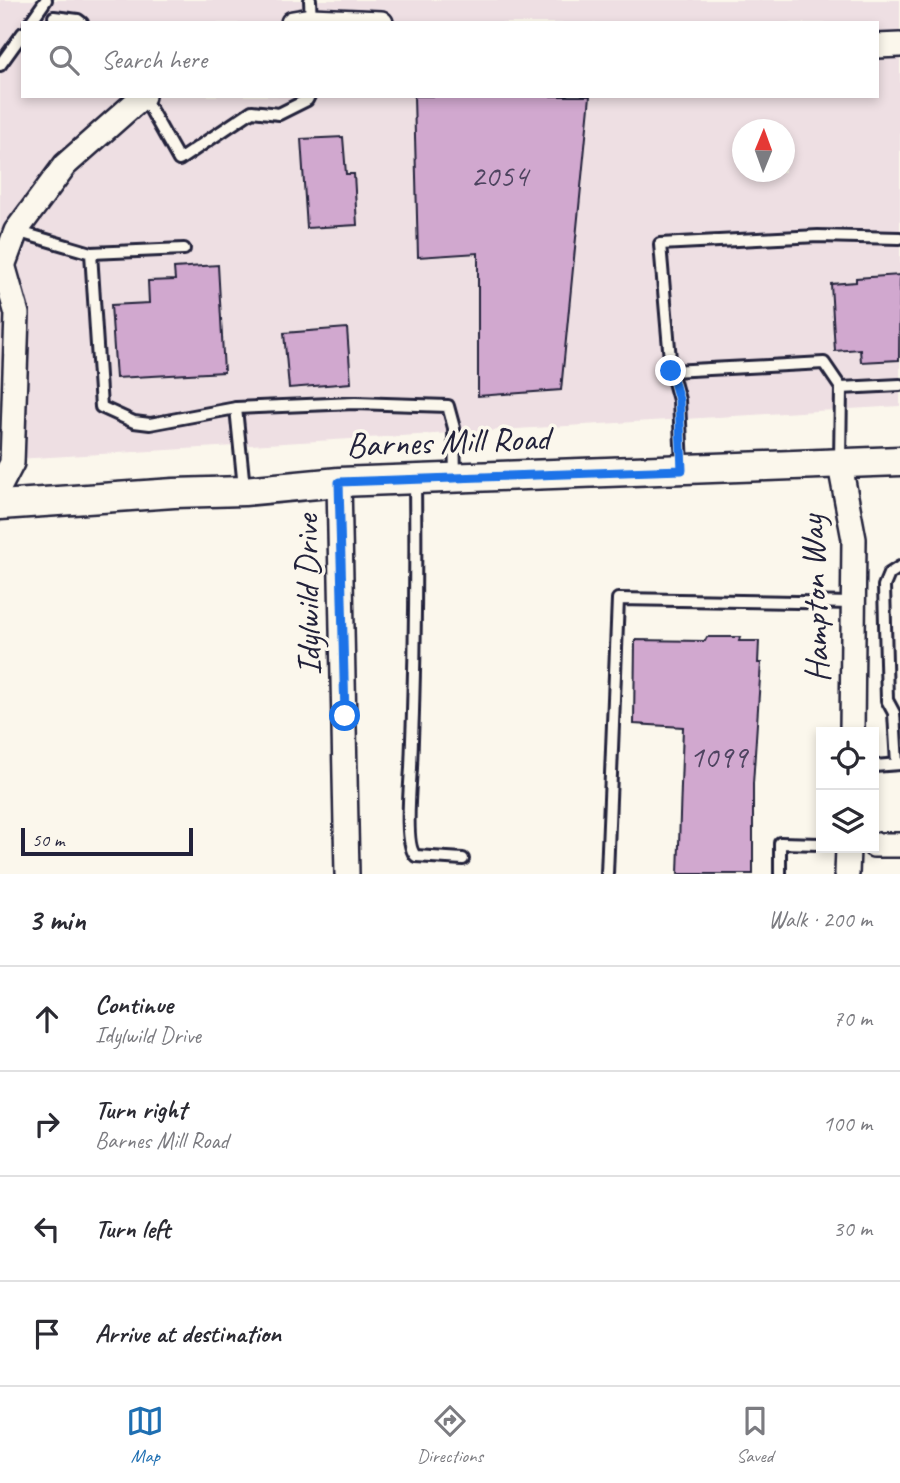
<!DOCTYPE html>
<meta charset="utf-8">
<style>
:root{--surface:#fff;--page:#f2f2f3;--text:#2b2b33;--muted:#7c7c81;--line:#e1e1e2;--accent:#1f6fb2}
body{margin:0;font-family:Caveat,sans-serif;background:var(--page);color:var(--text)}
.controls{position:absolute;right:21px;bottom:21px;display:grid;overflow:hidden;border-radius:0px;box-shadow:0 4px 10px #0003}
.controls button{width:63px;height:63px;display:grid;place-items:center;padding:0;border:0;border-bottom:2px solid var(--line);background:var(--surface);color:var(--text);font:35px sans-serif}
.compass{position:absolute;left:732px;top:119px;width:63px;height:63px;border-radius:50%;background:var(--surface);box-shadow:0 4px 10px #0003;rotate:1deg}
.scale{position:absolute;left:21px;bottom:18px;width:172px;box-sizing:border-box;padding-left:7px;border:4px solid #22223b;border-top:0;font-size:19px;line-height:24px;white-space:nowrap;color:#22223b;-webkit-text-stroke:5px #fbf7ec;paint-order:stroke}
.stop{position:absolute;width:21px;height:21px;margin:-16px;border:5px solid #1a73e8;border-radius:50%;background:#fff}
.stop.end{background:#1a73e8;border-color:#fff;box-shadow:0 2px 7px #0008}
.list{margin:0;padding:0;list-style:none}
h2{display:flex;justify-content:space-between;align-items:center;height:91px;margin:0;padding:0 28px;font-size:30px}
h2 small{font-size:23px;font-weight:400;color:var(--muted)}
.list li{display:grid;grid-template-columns:46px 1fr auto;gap:21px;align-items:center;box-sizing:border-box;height:105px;padding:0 28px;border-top:2px solid var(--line)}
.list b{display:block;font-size:26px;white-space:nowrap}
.list p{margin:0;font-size:23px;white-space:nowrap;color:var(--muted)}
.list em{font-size:23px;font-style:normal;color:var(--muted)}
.icon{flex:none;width:38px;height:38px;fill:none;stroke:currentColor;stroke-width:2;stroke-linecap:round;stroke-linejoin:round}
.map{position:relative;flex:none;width:900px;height:874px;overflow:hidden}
.search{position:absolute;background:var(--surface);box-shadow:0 4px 10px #0003;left:21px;right:21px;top:21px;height:77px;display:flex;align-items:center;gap:18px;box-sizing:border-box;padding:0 24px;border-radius:0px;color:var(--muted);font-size:26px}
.sheet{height:511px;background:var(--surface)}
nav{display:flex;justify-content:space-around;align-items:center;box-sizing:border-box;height:98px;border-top:2px solid var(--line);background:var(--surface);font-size:19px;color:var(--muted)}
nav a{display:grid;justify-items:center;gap:4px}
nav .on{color:var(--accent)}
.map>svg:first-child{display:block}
</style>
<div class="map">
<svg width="900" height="874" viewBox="0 0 900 874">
<rect width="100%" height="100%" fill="#fbf7ec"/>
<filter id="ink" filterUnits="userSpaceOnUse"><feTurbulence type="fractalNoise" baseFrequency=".0143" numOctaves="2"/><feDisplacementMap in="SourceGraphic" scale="14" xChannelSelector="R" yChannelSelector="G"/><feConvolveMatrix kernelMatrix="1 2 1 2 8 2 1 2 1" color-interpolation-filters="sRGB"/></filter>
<g filter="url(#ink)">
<path fill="#eedfe3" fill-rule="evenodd" d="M0 0H900V406L0 460ZM23 23H877V96H23ZM743 130H785V172H743Z"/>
<g fill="#d1a8cf" stroke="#22223b" stroke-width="2">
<path d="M414 96H590L561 390 478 396V253L418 257Z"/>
<path d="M343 137 346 174H354L357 225 307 228 301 139Z"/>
<path d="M218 265 224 372 116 378 111 305 149 303 148 281 175 280 174 268Z"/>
<path d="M900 275 899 360 861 362 860 349 835 351 831 284 856 282V278Z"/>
<path d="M347 328 351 383 289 388 284 333Z"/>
<path d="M707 637H740L739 641H759L758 663H761L753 784V874H678L683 727 634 724 635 640 705 641Z"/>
</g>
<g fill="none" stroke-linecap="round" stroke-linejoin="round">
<g stroke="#22223b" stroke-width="16">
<g id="service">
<path d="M310 0 311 22"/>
<path d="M30 23 46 0"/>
<path d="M55 23 54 17 78 20 82 23"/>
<path d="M0 65 23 33"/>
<path d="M143 96 179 160 252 111 279 114 307 100 309 96"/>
<path d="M16 231 91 253 101 407 134 422 150 424 236 408 244 488"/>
<path d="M91 253 184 249"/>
<path d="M671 371 824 363 841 388 840 461"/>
<path d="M841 388 900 385"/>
<path d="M236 408 355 403 448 406 454 428 455 477"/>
<path d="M682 467 679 400 671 371 660 244 818 236 900 238"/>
<path d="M415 480C416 576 415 672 411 768 410 786 404 847 416 856L463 859"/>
<path d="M897 764 894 713 887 700 884 586 889 574 900 567"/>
<path d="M874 766 900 764"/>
<path d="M607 874 618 599 854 603"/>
<path d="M780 874V843L821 844"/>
</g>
</g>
<g stroke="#22223b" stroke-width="28">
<g id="minor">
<path d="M293 23 311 20 381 23"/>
<path d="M877 46 900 45"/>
<path d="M0 274 16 231 65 165 143 96"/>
<path d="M840 465 854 539 852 732"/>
<path d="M339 482 347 874"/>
<path d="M0 486 12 463 17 314 4 268"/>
<path d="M874 845H900"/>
<path d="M847 874 848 848"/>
</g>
</g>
<g stroke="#22223b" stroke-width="33">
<path id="tertiary" d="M0 505 174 493 244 491 339 482 900 461"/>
</g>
<use href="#service" stroke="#fbf7ec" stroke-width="10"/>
<use href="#minor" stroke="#fbf7ec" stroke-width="23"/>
<use href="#tertiary" stroke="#fbf7ec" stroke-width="28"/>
</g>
</g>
<g fill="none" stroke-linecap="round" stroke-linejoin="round" filter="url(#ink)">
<path stroke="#1a73e8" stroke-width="9" d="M345 716 339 482 682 470 679 400 671 371"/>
</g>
<g text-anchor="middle" stroke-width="7" stroke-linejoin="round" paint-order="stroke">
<g font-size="32" fill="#4e4460">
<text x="499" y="186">2054</text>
<text x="718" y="767">1099</text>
</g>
<g font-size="35" fill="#22223b" stroke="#fbf7ec">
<text transform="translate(448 441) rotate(-2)" y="12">Barnes Mill Road</text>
<text transform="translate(307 595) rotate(-91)" y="12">Idylwild Drive</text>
<text transform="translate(814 599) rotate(-92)" y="12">Hampton Way</text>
</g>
</g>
</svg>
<div class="controls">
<button><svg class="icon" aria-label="locate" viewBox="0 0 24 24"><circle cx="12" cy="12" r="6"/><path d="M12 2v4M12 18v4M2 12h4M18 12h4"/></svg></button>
<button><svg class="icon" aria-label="layers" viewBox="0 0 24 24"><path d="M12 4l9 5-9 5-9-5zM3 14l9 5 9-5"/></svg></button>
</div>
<svg class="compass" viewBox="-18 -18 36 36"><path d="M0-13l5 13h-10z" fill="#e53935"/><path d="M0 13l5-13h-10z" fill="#7c7c81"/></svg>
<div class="scale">50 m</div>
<div class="stop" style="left:345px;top:716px"></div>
<div class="stop end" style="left:671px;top:371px"></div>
<div class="search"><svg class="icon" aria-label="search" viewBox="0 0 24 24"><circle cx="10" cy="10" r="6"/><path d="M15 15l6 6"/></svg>Search here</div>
</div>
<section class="sheet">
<h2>3 min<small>Walk · 200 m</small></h2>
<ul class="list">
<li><svg class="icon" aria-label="ahead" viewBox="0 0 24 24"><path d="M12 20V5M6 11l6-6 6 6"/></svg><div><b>Continue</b><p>Idylwild Drive</p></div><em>70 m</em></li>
<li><svg class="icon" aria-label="right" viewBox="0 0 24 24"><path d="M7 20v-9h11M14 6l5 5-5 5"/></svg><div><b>Turn right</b><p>Barnes Mill Road</p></div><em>100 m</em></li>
<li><svg class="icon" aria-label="left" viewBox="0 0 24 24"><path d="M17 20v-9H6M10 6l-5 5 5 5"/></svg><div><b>Turn left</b></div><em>30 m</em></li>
<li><svg class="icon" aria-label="arrive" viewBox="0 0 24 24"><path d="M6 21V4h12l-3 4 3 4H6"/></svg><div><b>Arrive at destination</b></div></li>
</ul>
</section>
<nav>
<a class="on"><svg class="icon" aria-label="map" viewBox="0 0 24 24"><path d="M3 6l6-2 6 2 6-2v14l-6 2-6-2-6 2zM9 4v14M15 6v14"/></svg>Map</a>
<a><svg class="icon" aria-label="directions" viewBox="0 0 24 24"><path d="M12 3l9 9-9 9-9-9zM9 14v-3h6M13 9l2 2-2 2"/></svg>Directions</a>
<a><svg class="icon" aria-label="saved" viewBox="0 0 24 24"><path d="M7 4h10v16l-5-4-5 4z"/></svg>Saved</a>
</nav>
